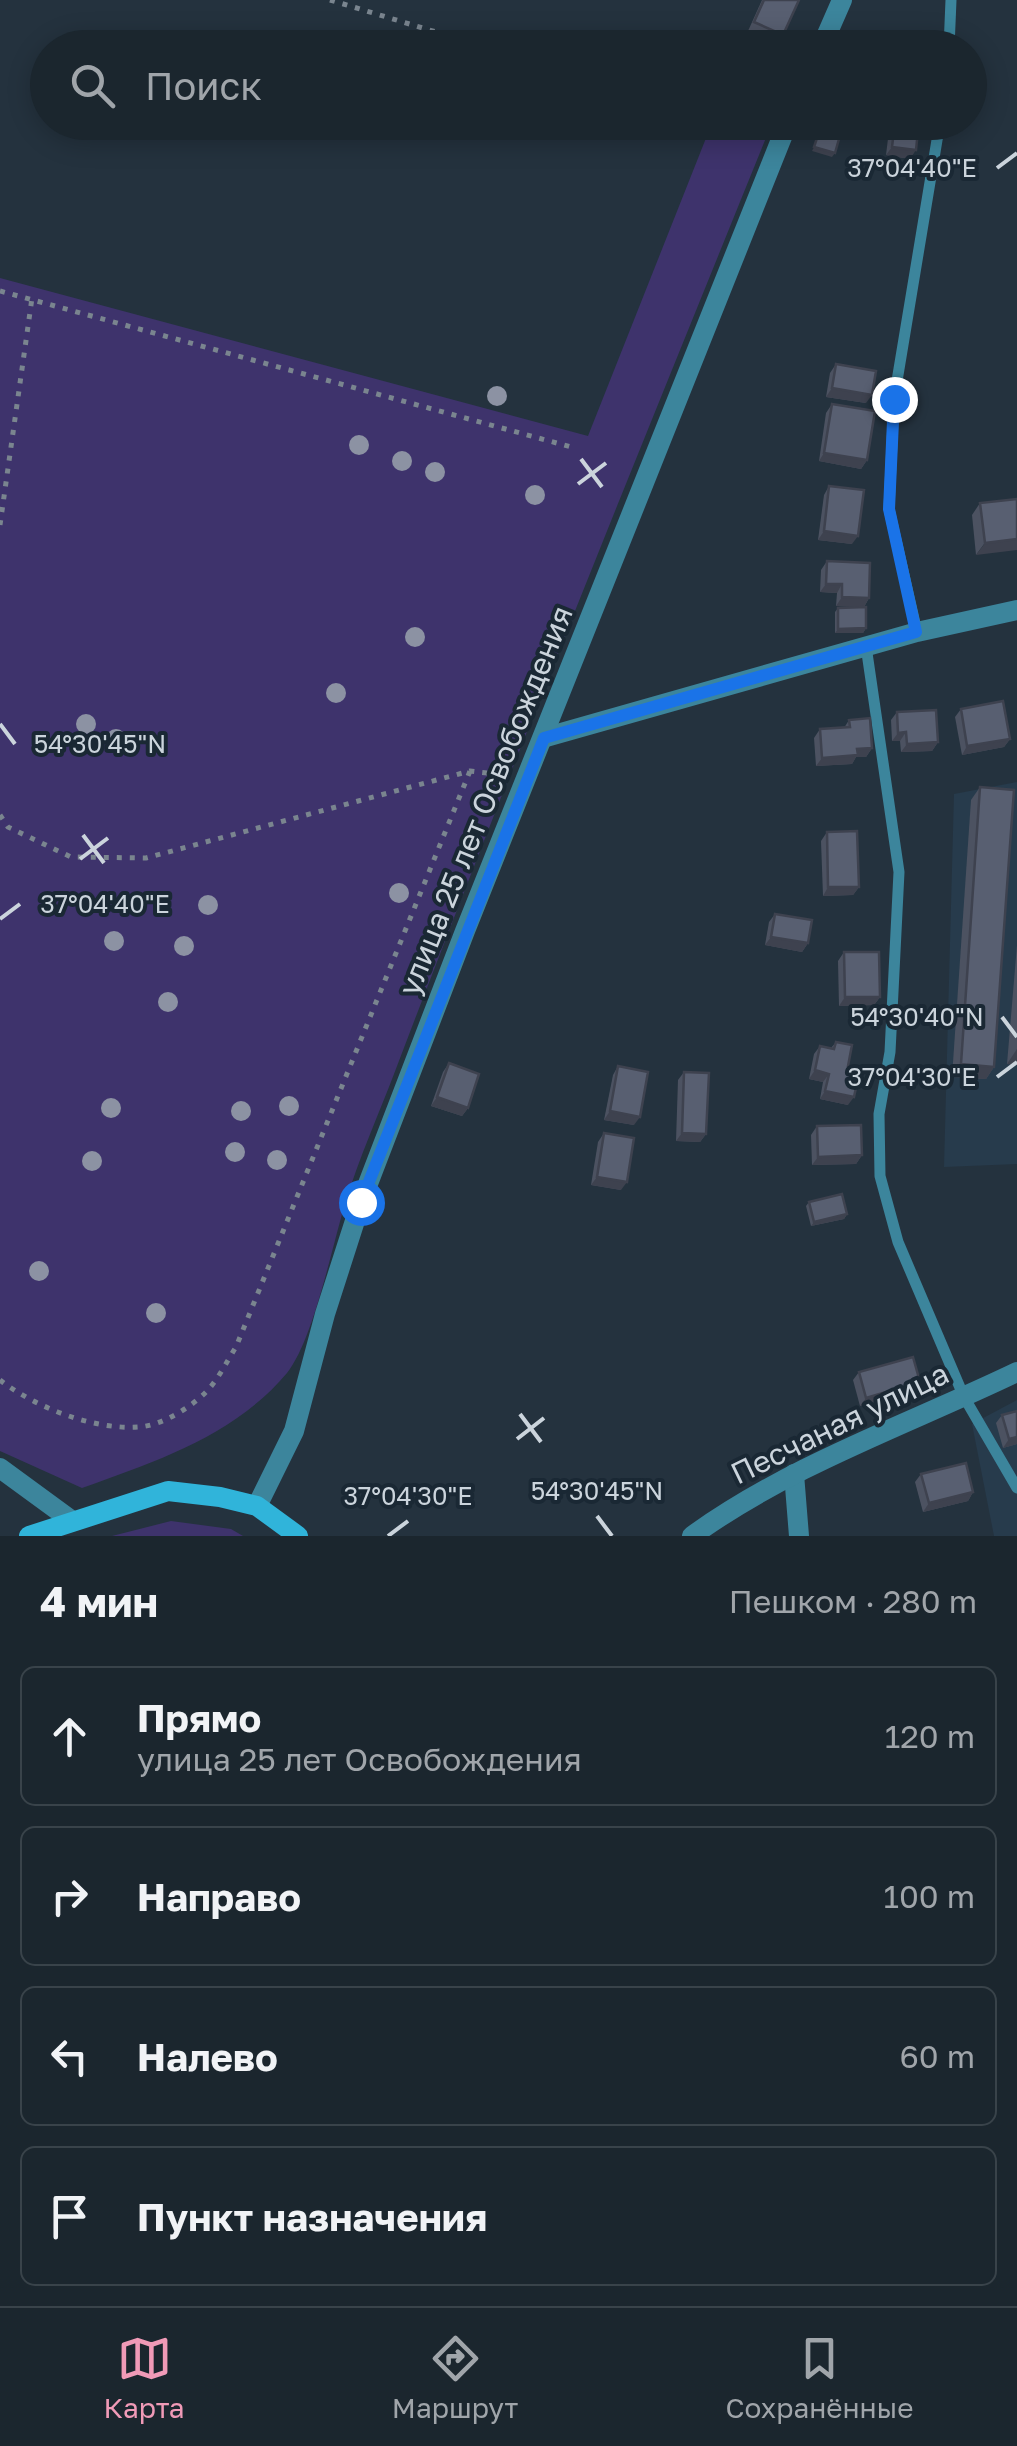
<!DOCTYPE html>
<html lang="ru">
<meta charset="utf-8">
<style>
:root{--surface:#1b262e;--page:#28323a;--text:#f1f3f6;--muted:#a0a5aa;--line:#39434a;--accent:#f09ab7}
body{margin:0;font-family:"Golos Text",sans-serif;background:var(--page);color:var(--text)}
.stop{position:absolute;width:30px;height:30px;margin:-22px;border:8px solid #1a73e8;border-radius:50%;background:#fff}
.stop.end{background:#1a73e8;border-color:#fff;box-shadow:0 2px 10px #0008}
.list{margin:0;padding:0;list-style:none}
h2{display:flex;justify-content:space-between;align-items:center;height:130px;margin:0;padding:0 40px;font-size:42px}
h2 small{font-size:32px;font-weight:400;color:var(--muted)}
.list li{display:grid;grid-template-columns:65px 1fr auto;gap:30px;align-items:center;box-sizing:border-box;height:140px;margin:0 20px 20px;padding:0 20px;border:2px solid var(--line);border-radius:15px}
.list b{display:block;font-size:38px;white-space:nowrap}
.list p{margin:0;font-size:32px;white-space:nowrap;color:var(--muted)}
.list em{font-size:32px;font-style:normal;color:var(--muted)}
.icon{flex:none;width:55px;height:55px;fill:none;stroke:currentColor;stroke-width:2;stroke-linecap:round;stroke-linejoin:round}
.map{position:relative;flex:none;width:1017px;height:1536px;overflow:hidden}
.search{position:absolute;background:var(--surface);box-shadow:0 5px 25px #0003;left:30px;right:30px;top:30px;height:110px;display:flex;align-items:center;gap:25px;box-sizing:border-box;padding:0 35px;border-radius:55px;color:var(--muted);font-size:38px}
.sheet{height:770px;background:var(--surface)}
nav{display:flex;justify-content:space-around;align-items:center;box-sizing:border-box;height:140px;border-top:2px solid var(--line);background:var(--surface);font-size:28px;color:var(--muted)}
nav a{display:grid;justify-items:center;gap:5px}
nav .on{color:var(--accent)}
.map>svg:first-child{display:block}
</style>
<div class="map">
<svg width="1017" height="1536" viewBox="0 0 1017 1536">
<rect width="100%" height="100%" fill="#24323e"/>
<g fill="#273b4c">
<path d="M1017 782V1164L944 1167 954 794Z"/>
<path d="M1017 1400V1536H994L972 1424Z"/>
</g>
<g fill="#3e336c">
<path d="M712 123H772C644 439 515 755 394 1074 378 1116 359 1158 346 1201 332 1245 314 1339 287 1373 234 1436 157 1461 82 1488L0 1451V278L588 436Z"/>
<path d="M171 1521 231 1529 243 1536H112Z"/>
</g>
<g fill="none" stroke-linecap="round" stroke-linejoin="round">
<g stroke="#7a858f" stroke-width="5" stroke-dasharray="5 8" stroke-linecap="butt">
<path d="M330 0 489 48"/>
<path d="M740 122 761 129"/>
<path d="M0 291 575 448"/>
<path d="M0 525 32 298"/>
<path d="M0 815 8 827 71 857 146 858 470 771 505 775"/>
<path d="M0 1380C35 1407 93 1430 138 1427 161 1426 190 1408 206 1392 218 1380 227 1361 236 1347L470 771"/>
</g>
<g stroke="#3c859c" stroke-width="11">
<path d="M949 48 951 0"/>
<path d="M917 632 889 509 894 399 940 122"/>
<path d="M866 646 899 872 890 1052 879 1114 880 1176 898 1242 964 1397 1017 1488"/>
</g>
<g stroke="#3c859c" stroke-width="20">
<path d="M821 48 842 0"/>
<path d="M543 738 917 632 1017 610"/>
<path d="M0 1468 71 1520"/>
<path d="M794 1474 799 1536"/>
<path d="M257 1506 294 1431 325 1314 361 1202 465 931 788 122"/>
<path d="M692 1536C790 1465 909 1424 1017 1372"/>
</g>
<path stroke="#30b4da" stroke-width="20" d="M29 1536 168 1491 220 1497 257 1506 298 1536"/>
</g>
<g fill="#8c92a3">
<circle cx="497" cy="396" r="10"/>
<circle cx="359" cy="445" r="10"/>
<circle cx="402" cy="461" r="10"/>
<circle cx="435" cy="472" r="10"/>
<circle cx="535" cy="495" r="10"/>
<circle cx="415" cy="637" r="10"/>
<circle cx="336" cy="693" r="10"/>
<circle cx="86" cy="724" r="10"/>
<circle cx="116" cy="739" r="10"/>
<circle cx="399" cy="893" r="10"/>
<circle cx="208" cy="905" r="10"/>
<circle cx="114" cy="941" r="10"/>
<circle cx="184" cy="946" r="10"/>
<circle cx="168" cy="1002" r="10"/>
<circle cx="289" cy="1106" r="10"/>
<circle cx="111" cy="1108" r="10"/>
<circle cx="241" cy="1111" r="10"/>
<circle cx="235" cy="1152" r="10"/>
<circle cx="277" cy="1160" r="10"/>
<circle cx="92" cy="1161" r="10"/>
<circle cx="39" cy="1271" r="10"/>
<circle cx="156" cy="1313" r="10"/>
</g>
<g fill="#4c5261">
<path d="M762 0H799L783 35 777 44 748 31Z"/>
<path d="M890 122H924L921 128 919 127 910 159 886 155Z"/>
<path d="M836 364 866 403 826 397 830 373Z"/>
<path d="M832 404 867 460 861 469 819 461 826 413Z"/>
<path d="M829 486 852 544 818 540 824 495Z"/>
<path d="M1017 499 976 555 972 515 980 503Z"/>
<path d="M827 561 869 598 864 607 836 606 837 593 820 592 821 570Z"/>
<path d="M838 608 866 628 863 633H835V612Z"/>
<path d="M961 709 1010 739 1004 747 962 755 955 717Z"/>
<path d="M897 712 938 742 932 751 901 752 900 741H892L891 720Z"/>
<path d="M849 720 872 748 866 757H856L852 764 816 766 814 738 820 729 844 728Z"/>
<path d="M980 787 994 1067 986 1079 952 1077 971 800Z"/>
<path d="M827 832 859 887 853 895 823 896 821 841Z"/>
<path d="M775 914 808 943 802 952 765 945 769 922Z"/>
<path d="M1017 945V1065L1007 1064Z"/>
<path d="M844 952 880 997 874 1005 839 1006 838 961Z"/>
<path d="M836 1042 848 1066V1105L820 1099 823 1082 809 1079 814 1054 820 1046 831 1048Z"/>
<path d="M449 1063 468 1108 462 1116 431 1106 443 1072Z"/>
<path d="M618 1066 634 1125 604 1120 613 1075Z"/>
<path d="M684 1072 706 1134 700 1142 676 1141 678 1080Z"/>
<path d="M817 1126 862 1155 856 1164 812 1165 811 1135Z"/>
<path d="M604 1133 621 1190 591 1185 598 1142Z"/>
<path d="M809 1202 847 1214 844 1219 811 1226 806 1206Z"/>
<path d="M859 1372 920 1382 915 1391 860 1406 853 1380Z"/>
<path d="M1017 1411V1444L1003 1448 996 1423 1002 1415Z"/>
<path d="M921 1474 973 1492 968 1501 923 1512 915 1482Z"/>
</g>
<g fill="#3e424f">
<path d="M814 147 835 153 832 157 812 151Z"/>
<path d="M892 147 916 150 910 159 886 155Z"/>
<path d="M832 388 872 395 866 403 826 397Z"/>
<path d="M824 453 867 460 861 469 819 461Z"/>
<path d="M824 531 858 536 852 544 818 540Z"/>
<path d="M1017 539V550L976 555 985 543Z"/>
<path d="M826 584H842L837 593 820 592Z"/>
<path d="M842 597 869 598 864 607 836 606Z"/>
<path d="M866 628 863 633H835L838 629Z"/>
<path d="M906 732 900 741H892L898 733Z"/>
<path d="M1010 739 1004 747 962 755 967 746Z"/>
<path d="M938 742 932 751 901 752 907 744Z"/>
<path d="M872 748 866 757H856L852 764 816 766 822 758 857 749Z"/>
<path d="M828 887H859L853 895 823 896Z"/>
<path d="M771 937 808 943 802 952 765 945Z"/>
<path d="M845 997H880L874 1005 839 1006Z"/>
<path d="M1017 1049V1065L1007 1064Z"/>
<path d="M961 1064 994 1067 986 1079 952 1077Z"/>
<path d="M815 1070 829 1074 823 1082 809 1079Z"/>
<path d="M825 1091 854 1097 848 1105 820 1099Z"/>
<path d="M437 1097 468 1108 462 1116 431 1106Z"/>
<path d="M610 1111 640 1117 634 1125 604 1120Z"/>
<path d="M682 1133 706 1134 700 1142 676 1141Z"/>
<path d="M862 1155 856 1164 812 1165 818 1157Z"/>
<path d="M597 1177 627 1182 621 1190 591 1185Z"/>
<path d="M847 1214 844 1219 811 1226 814 1222Z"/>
<path d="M920 1382 915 1391 860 1406 866 1398Z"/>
<path d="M1017 1437V1444L1003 1448 1009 1439Z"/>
<path d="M973 1492 968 1501 923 1512 929 1503Z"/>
</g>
<g fill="#585f71" stroke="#3e424f" stroke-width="2.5">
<path d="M764 0H799L783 35 754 22Z"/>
<path d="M895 122H919L916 150 892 147Z"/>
<path d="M821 126 841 132 835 153 814 147Z"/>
<path d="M836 364 876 371 872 395 832 388Z"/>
<path d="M832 404 875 411 867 460 824 453Z"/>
<path d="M829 486 864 490 858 536 824 531Z"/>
<path d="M1017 499V539L985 543 980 503Z"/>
<path d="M827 561 870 563 869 598 842 597V584H826Z"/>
<path d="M866 607V628L838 629V608Z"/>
<path d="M1003 701 1010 739 967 746 961 709Z"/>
<path d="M936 710 938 742 907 744 906 732 898 733 897 712Z"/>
<path d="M870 718 872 748 857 749 858 755 822 758 820 729 850 727 849 720Z"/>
<path d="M980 787 1014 790 994 1067 961 1064Z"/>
<path d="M857 831 859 887H828L827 832Z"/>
<path d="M775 914 812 920 808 943 771 937Z"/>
<path d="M844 952H879L880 997H845Z"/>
<path d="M836 1042 852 1045 848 1066 860 1069 854 1097 825 1091 829 1074 815 1070 820 1046 834 1049Z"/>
<path d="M449 1063 479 1074 468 1108 437 1097Z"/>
<path d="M618 1066 648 1072 640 1117 610 1111Z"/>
<path d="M684 1072 709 1073 706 1134 682 1133Z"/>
<path d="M861 1125 862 1155 818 1157 817 1126Z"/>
<path d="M604 1133 634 1138 627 1182 597 1177Z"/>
<path d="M842 1194 847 1214 814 1222 809 1202Z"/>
<path d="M913 1357 920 1382 866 1398 859 1372Z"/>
<path d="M1017 1411V1437L1009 1439 1002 1415Z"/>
<path d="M966 1463 973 1492 929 1503 921 1474Z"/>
</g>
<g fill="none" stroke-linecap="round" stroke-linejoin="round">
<path stroke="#1a73e8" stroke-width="12" d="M361 1202 544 738 916 632 889 509 894 399"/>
</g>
<path fill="none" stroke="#cbd4dc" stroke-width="4" d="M997 168 1017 153M581 459 602 487M578 484 606 463M0 724 15 744M83 835 104 863M80 859 108 838M0 919 20 904M1002 1017 1017 1037M997 1077 1017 1062M520 1414 541 1442M517 1439 544 1418M597 1516 612 1536M388 1536 408 1521"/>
<g text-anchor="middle" stroke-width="8" stroke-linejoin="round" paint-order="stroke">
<g font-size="30" fill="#cbd4dc" stroke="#1a2834">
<text transform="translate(486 801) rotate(-68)" y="10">улица 25 лет Освобождения</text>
<text transform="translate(840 1424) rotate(-26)" y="10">Песчаная улица</text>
</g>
</g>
<g font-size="25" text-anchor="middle" fill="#cbd4dc" stroke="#1a2834" stroke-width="8" stroke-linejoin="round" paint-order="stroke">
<text x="912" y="177">37°04'40"E</text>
<text x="100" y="753">54°30'45"N</text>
<text x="105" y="913">37°04'40"E</text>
<text x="917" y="1026">54°30'40"N</text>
<text x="912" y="1086">37°04'30"E</text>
<text x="597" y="1500">54°30'45"N</text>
<text x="408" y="1505">37°04'30"E</text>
</g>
</svg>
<div class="stop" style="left:361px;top:1202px"></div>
<div class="stop end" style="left:894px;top:399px"></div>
<div class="search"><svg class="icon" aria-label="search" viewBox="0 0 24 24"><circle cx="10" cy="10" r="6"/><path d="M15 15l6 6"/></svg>Поиск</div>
</div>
<section class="sheet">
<h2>4 мин<small>Пешком · 280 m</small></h2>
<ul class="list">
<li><svg class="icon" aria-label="ahead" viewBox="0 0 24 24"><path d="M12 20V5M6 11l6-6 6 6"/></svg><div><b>Прямо</b><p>улица 25 лет Освобождения</p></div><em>120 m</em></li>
<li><svg class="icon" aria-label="right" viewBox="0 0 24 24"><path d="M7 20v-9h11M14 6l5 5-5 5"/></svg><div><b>Направо</b></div><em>100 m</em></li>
<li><svg class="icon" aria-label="left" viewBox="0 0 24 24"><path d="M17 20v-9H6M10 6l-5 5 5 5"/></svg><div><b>Налево</b></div><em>60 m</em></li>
<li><svg class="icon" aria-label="arrive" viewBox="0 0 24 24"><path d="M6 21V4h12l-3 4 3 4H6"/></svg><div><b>Пункт назначения</b></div></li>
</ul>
</section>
<nav>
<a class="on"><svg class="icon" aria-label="map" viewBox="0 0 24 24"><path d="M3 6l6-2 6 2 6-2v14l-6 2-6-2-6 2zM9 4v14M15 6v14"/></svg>Карта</a>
<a><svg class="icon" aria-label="directions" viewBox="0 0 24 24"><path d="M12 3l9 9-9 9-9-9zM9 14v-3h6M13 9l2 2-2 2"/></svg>Маршрут</a>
<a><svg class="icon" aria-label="saved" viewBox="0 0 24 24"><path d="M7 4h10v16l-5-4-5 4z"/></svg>Сохранённые</a>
</nav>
